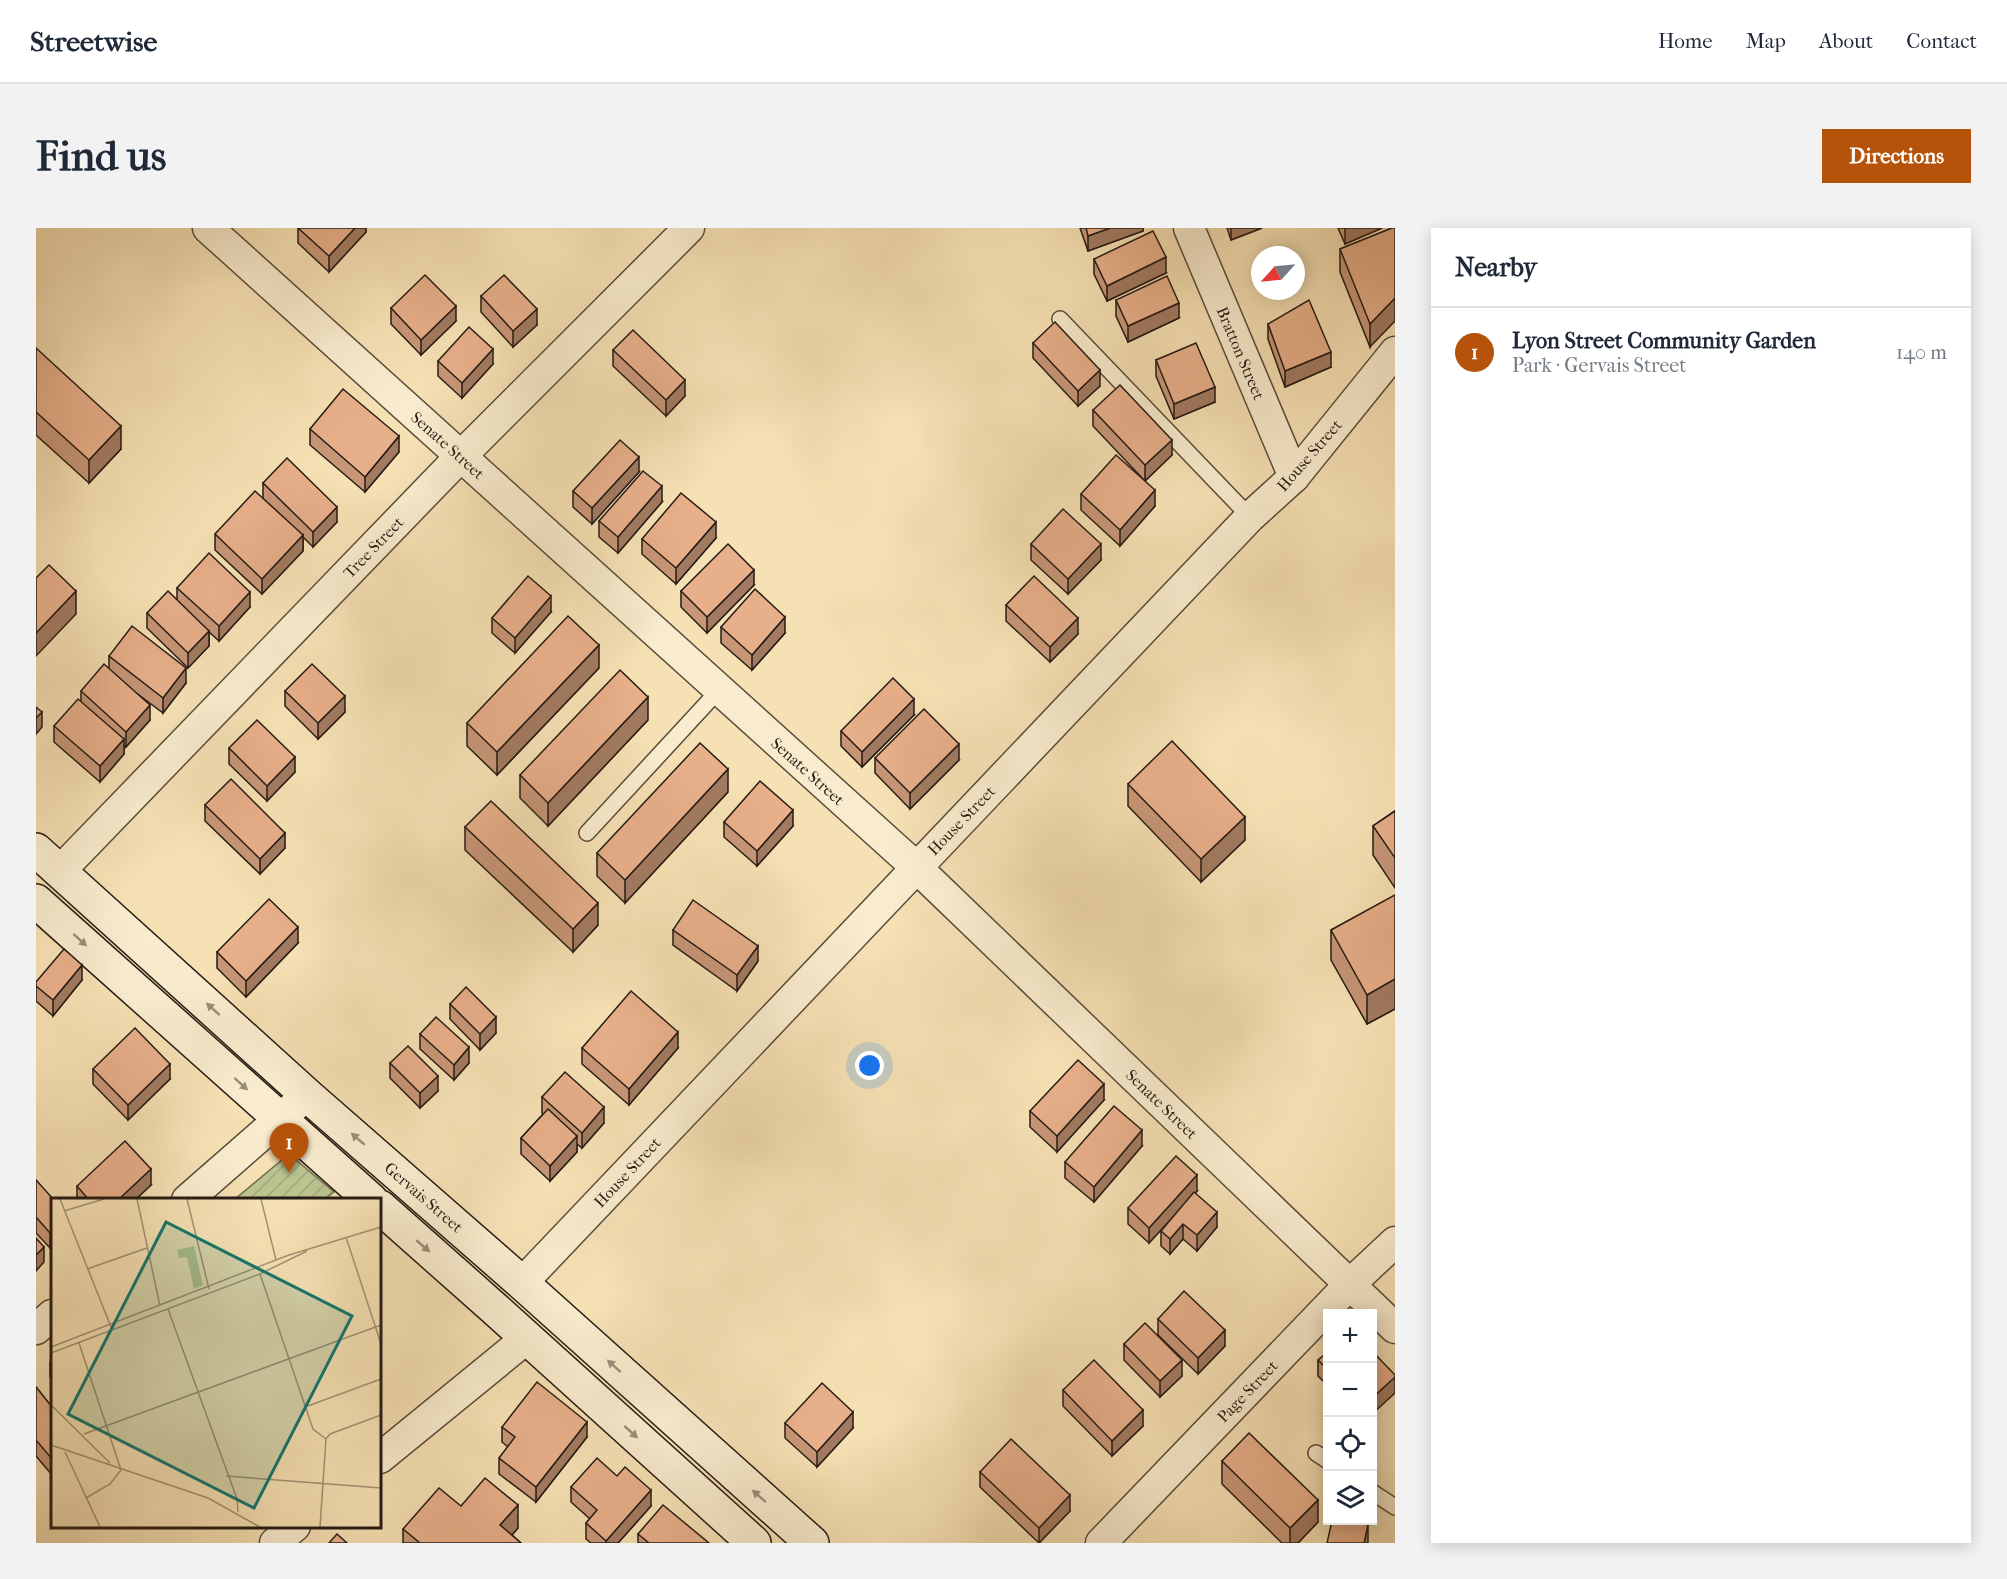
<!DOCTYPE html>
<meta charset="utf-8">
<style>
:root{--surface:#fff;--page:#f2f2f3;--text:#1f2937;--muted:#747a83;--line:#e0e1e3;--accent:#b45309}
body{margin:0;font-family:"IM FELL French Canon",serif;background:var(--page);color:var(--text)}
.controls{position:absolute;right:18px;bottom:18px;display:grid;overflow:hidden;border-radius:0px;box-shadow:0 3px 15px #0003}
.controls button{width:54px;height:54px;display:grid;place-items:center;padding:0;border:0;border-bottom:2px solid var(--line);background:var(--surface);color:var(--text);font:30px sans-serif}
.compass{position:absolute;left:1215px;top:18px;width:54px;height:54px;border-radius:50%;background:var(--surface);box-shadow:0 3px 15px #0003;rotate:243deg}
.you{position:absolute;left:834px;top:838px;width:21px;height:21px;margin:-15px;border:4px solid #fff;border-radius:50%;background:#1a73e8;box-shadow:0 0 0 9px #1a73e833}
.badge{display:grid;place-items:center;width:39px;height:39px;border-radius:50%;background:var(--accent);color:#fff;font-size:20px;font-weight:700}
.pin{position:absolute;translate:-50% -50px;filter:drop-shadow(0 2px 3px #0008)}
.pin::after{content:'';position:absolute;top:32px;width:21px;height:18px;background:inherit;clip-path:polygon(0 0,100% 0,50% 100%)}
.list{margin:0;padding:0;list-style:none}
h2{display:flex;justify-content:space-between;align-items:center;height:78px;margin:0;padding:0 24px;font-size:26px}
h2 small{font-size:20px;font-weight:400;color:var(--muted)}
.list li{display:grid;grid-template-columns:39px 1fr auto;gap:18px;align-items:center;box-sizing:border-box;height:90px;padding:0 24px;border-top:2px solid var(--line)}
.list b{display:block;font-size:22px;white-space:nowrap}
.list p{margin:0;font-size:20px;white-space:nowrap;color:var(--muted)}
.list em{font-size:20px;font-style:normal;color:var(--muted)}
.icon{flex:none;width:33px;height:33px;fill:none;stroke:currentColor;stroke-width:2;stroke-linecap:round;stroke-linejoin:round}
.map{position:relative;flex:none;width:1359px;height:1315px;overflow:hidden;border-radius:0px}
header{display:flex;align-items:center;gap:36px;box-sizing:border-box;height:84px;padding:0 30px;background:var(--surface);border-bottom:2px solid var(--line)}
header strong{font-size:28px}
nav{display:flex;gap:33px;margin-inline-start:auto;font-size:21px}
.intro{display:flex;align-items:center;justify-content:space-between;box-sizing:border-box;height:144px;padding:0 36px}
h1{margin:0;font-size:42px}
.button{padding:15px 27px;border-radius:0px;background:var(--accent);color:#fff;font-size:21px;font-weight:700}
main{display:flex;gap:36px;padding:0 36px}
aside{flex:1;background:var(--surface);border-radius:0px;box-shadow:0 3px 15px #0003}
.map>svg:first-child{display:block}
</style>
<header>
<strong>Streetwise</strong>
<nav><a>Home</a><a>Map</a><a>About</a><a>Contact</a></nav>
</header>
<div class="intro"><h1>Find us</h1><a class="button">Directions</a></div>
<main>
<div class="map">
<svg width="1359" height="1315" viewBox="0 0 1359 1315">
<defs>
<pattern id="garden-furrows" width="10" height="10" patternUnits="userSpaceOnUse" patternTransform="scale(1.5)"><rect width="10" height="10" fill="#bbc38e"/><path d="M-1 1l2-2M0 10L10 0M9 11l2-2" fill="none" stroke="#a1a77a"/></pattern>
</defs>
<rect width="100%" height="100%" fill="#f6e1b4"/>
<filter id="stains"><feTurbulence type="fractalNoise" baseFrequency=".00333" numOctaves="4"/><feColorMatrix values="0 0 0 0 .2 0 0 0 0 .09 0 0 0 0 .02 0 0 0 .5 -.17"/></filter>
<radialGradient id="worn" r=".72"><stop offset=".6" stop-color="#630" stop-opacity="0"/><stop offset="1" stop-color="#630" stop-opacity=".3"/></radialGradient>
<path fill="url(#garden-furrows)" stroke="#706f51" stroke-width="1.5" d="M253 926 298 964 289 971H199Z"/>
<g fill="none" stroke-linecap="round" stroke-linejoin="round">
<g stroke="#5a4c3c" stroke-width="18">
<g id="lane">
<path d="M1024 91 1214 289"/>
<path d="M551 605 683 462"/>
<path d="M1280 1225 1292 1233"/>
<path d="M1336 1264 1359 1279"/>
</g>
</g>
<g stroke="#5a4c3c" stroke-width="33">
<g id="street">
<path d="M172 0 880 639 1359 1100"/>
<path d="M1153 0 1258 249"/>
<path d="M24 643 424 229 653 0"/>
<path d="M151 972 271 867"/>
<path d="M486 1055 1214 289 1258 249 1359 124"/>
<path d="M0 1101 16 1087"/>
<path d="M344 1230 491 1110"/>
<path d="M239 1315 259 1298"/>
<path d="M1065 1315 1314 1056 1359 1014"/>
</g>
</g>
<g stroke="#261b14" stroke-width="36">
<g id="secondary">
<path d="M0 622 271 867 486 1055 776 1315"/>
<path d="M0 673 335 972"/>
<path d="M344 979 459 1081 718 1315"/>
</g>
</g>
<use href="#lane" stroke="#f9ecce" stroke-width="15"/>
<use href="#street" stroke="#f9ecce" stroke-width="30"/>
<use href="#secondary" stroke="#f9ecce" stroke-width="33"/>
</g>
<g fill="#c79677" stroke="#261b14" stroke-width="1.5">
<path d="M262 0H330V4L293 44 262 15Z"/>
<path d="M1044 0H1107V3L1052 23Z"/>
<path d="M1191 0H1226L1195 12Z"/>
<path d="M1302 0H1346L1309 16Z"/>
<path d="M1356 0 1334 119 1304 44V21Z"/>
<path d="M1058 31 1130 45 1071 73 1058 46Z"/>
<path d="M445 68 501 97 477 119 445 84Z"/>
<path d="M1080 72 1143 90 1092 114 1080 88Z"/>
<path d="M355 80 420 93 385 127 355 96Z"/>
<path d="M1232 96 1295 139 1249 159 1232 111Z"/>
<path d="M997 115 1064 158 1042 178 997 130Z"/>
<path d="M0 120 85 221 53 255 0 207Z"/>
<path d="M577 122 649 168 630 188 577 138Z"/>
<path d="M1120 132 1179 174 1138 191 1120 148Z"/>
<path d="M402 133 457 136 426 170 402 148Z"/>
<path d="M1057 182 1136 227 1109 253 1119 278 1084 318 1045 282V266L1108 252 1057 198Z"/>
<path d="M274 201 363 224 329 264 274 217Z"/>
<path d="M603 244 556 296 537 279V263Z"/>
<path d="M227 255 301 294 277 319 267 309V323L226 366 179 322V306L227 270Z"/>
<path d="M626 274 582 325 563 309V293Z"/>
<path d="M680 310 640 356 606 326V311Z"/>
<path d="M995 316 1065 332 1032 366 995 332Z"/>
<path d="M718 357 671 405 645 379V363Z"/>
<path d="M141 360 214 379 183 413 173 404V418L152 440 111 400V385L141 373Z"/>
<path d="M970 377 1042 406 1014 434 970 393Z"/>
<path d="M515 384 479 425 456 405V390Z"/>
<path d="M685 399 749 405 716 442 685 415Z"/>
<path d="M73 428 150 455 127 485 103 467 114 492 90 519 88 517V526L64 554 18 514V498L45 473V463L73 440Z"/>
<path d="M563 440 461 547 431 518V495Z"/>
<path d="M249 463 309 484 282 511 249 478Z"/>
<path d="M878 487 826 539 805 518V503Z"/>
<path d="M612 492 512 598 484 570V547Z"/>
<path d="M193 520 259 544 231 573 193 536Z"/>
<path d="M839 530 923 532 874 581 839 545Z"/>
<path d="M1092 556 1209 612 1165 654 1092 578Z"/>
<path d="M692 564 589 675 561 648V625Z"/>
<path d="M169 577 249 620 224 646 169 593Z"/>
<path d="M1359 583V660L1337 627V598Z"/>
<path d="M688 594 757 598 721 638 688 609Z"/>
<path d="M429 599 562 697 537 724 429 622Z"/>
<path d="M1359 667V781L1331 796 1295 732V702Z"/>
<path d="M637 702 722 733 701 763 637 717Z"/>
<path d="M262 715 210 769 181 740V724Z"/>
<path d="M46 752 17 788 0 773V754Z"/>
<path d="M414 776 460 805 444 822 414 791Z"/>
<path d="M384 806 433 835 418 852 384 821Z"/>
<path d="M546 820H642L593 877 546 836Z"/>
<path d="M354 835 402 863 384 880 354 850Z"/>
<path d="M57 841 134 851 92 892 57 856Z"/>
<path d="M506 869 568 895 546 920 541 916V924L514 953 485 926V910L507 886 506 885Z"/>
<path d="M1068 872 1021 924 994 899V883Z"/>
<path d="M1106 918 1058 974 1029 950V934Z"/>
<path d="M0 952 16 972V1018L14 1020 0 1005Z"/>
<path d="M115 957 99 972H41V958Z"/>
<path d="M1161 963 1159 965 1181 999 1161 1023 1147 1011 1134 1026 1125 1018V1003L1131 995 1113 1015 1092 996V980Z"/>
<path d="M1122 1091 1189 1118 1162 1146 1122 1107Z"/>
<path d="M1088 1116 1146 1148 1124 1169 1088 1132Z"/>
<path d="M1292 1124V1158L1282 1148V1132Z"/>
<path d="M16 1132V1152L14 1149V1134Z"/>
<path d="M0 1159 16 1179V1247L0 1228Z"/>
<path d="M1027 1162 1107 1198 1076 1228 1027 1178Z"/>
<path d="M749 1195 817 1200 781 1239 749 1210Z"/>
<path d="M466 1199 551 1209 500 1274 463 1246V1230L472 1219 466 1214Z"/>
<path d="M1186 1233 1282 1294 1262 1315H1246L1186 1256Z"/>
<path d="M944 1244 1034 1283 1003 1315 944 1259Z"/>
<path d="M535 1259 615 1278 582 1315H555L550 1311V1295L554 1291 535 1274Z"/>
<path d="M425 1278 482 1300 476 1307 485 1315H367V1301Z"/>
<path d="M602 1306 673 1315H602Z"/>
</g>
<g fill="#a27a61" stroke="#261b14" stroke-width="1.5">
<path d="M319 0H330V4L293 44V28Z"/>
<path d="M1074 0H1107V3L1052 23V8Z"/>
<path d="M1195 0H1226L1195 12Z"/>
<path d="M1309 0H1346L1309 16Z"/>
<path d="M1130 29V45L1071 73V58Z"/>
<path d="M1359 70V93L1334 119V96Z"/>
<path d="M1143 75V90L1092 114V98Z"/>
<path d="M420 78V93L385 127V112Z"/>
<path d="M501 81V97L477 119V103Z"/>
<path d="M457 121V136L426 170V155Z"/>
<path d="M1295 124V139L1249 159V143Z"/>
<path d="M1064 142V158L1042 178V163Z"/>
<path d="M649 152V168L630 188V172Z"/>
<path d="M1179 159V174L1138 191V176Z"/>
<path d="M85 198V221L53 255V232Z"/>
<path d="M363 208V224L329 264V249Z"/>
<path d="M1136 212V227L1109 253V237Z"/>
<path d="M603 229V244L556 296V280Z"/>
<path d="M626 258V274L582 325V309Z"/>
<path d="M1119 262V278L1084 318V302Z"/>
<path d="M301 279V294L277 319V304Z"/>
<path d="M680 294V310L640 356V340Z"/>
<path d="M267 307V323L226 366V351Z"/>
<path d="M1065 316V332L1032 366V351Z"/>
<path d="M718 342V357L671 405V389Z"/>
<path d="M40 363V386L0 428V405Z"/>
<path d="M214 364V379L183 413V398Z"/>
<path d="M515 368V384L479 425V410Z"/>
<path d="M749 389V405L716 442V427Z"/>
<path d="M1042 390V406L1014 434V419Z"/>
<path d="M173 403V418L152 440V425Z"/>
<path d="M563 417V440L461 547V524Z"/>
<path d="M150 440V455L127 485V470Z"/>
<path d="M309 468V484L282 511V495Z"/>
<path d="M612 469V492L512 598V575Z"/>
<path d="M878 471V487L826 539V524Z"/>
<path d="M114 477V492L90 519V504Z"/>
<path d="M6 484V499L0 506V490Z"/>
<path d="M88 511V526L64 554V538Z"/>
<path d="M923 516V532L874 581V565Z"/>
<path d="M259 529V544L231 573V558Z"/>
<path d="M692 541V564L589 675V652Z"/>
<path d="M757 582V598L721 638V623Z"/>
<path d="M1209 589V612L1165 654V631Z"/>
<path d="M249 605V620L224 646V631Z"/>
<path d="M562 675V697L537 724V701Z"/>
<path d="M262 699V715L210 769V753Z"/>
<path d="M722 718V733L701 763V747Z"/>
<path d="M46 737V752L17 788V772Z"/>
<path d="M1359 751V781L1331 796V767Z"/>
<path d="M460 789V805L444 822V806Z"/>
<path d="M642 804V820L593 877V861Z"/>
<path d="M433 819V835L418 852V837Z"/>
<path d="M134 836V851L92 892V877Z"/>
<path d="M402 848V863L384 880V865Z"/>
<path d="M1068 856V872L1021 924V908Z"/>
<path d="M568 879V895L546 920V905Z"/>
<path d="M1106 902V918L1058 974V959Z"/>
<path d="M541 908V924L514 953V938Z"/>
<path d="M115 941V957L99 972H82Z"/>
<path d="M1161 947V963L1113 1015V1000Z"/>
<path d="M1181 984V999L1161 1023V1007Z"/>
<path d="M1147 996V1011L1134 1026V1011Z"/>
<path d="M16 1003V1018L14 1020V1005Z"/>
<path d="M8 1019V1034L0 1043V1027Z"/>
<path d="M1189 1102V1118L1162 1146V1130Z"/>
<path d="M1146 1132V1148L1124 1169V1153Z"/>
<path d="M1359 1149V1165L1336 1186V1170Z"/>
<path d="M1107 1182V1198L1076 1228V1213Z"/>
<path d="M817 1184V1200L781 1239V1224Z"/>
<path d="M551 1194V1209L500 1274V1259Z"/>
<path d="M615 1262V1278L582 1315H570V1313Z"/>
<path d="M1034 1267V1283L1003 1315V1300Z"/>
<path d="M1282 1272V1294L1262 1315H1254V1300Z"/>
<path d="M482 1277V1300L469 1315 464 1297Z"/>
<path d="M1332 1297V1315H1328Z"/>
</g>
<g fill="#e7af8a" stroke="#261b14" stroke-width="1.5">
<path d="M262 0H319L293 28Z"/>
<path d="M1050 0H1074L1052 8Z"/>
<path d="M1356 0H1359V70L1334 96 1304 21Z"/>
<path d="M1117 3 1130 29 1071 58 1058 31Z"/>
<path d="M389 47 420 78 385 112 355 80Z"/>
<path d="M468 47 501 81 477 103 445 68Z"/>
<path d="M1131 48 1143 75 1092 98 1080 72Z"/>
<path d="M1273 72 1295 124 1249 143 1232 96Z"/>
<path d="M1019 94 1064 142 1042 163 997 115Z"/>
<path d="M433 99 457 121 426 155 402 133Z"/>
<path d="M597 102 649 152 630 172 577 122Z"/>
<path d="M1160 115 1179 159 1138 176 1120 132Z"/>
<path d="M0 120 85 198 53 232 0 184Z"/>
<path d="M1084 157 1136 212 1109 237 1057 182Z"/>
<path d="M307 161 363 208 329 249 274 201Z"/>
<path d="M584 212 603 229 556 280 537 263Z"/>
<path d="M1080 227 1119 262 1084 302 1045 266Z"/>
<path d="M251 230 301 279 277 304 227 255Z"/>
<path d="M607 243 626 258 582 309 563 293Z"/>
<path d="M219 263 267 307 226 351 179 306Z"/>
<path d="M645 265 680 294 640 340 606 311Z"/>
<path d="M1027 281 1065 316 1032 351 995 316Z"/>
<path d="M692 316 718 342 671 389 645 363Z"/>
<path d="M173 325 214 364 183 398 141 360Z"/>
<path d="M13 337 40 363 0 405V350Z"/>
<path d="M492 348 515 368 479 410 456 390Z"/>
<path d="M998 348 1042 390 1014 419 970 377Z"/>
<path d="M719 361 749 389 716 427 685 399Z"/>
<path d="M132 363 173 403 152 425 111 385Z"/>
<path d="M532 388 563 417 461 524 431 495Z"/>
<path d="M96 398 150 440 127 470 73 428Z"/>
<path d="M68 436 114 477 90 504 45 463Z"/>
<path d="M276 436 309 468 282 495 249 463Z"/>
<path d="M584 442 612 469 512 575 484 547Z"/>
<path d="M857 450 878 471 826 524 805 503Z"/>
<path d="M42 471 88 511 64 538 18 498Z"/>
<path d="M0 479 6 484 0 490Z"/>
<path d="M888 481 923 516 874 565 839 530Z"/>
<path d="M221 492 259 529 231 558 193 520Z"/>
<path d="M1136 513 1209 589 1165 631 1092 556Z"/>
<path d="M664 515 692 541 589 652 561 625Z"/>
<path d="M195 551 249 605 224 631 169 577Z"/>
<path d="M724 553 757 582 721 623 688 594Z"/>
<path d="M455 573 562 675 537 701 429 599Z"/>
<path d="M1359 583V630L1337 598Z"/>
<path d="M1359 667V751L1331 767 1295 702Z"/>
<path d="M233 671 262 699 210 753 181 724Z"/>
<path d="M657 672 722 718 701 747 637 702Z"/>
<path d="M28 721 46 737 17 772 0 758V754Z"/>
<path d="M430 759 460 789 444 806 414 776Z"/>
<path d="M595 763 642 804 593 861 546 820Z"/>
<path d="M400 789 433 819 418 837 384 806Z"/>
<path d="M99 800 134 836 92 877 57 841Z"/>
<path d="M372 818 402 848 384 865 354 835Z"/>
<path d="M1042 832 1068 856 1021 908 994 883Z"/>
<path d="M529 844 568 879 546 905 506 869Z"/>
<path d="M1078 878 1106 902 1058 959 1029 934Z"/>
<path d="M512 881 541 908 514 938 485 910Z"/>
<path d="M89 913 115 941 82 972H53L41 958Z"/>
<path d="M1140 928 1161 947 1113 1000 1092 980Z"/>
<path d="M0 952 18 972H16V1003L14 1005 0 989Z"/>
<path d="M1158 964 1181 984 1161 1007 1147 996 1134 1011 1125 1003Z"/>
<path d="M0 1010 8 1019 0 1027Z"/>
<path d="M1148 1063 1189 1102 1162 1130 1122 1091Z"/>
<path d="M1109 1095 1146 1132 1124 1153 1088 1116Z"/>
<path d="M1336 1123 1359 1147V1149L1336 1170Z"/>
<path d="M1292 1124V1142L1282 1132Z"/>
<path d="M1058 1132 1107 1182 1076 1213 1027 1162Z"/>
<path d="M501 1154 551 1194 500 1259 463 1230 479 1209 466 1199Z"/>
<path d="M786 1155 817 1184 781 1224 749 1195Z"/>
<path d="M0 1159 16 1179V1231L0 1212Z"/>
<path d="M1213 1205 1282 1272 1254 1300 1186 1233Z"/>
<path d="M975 1211 1034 1267 1003 1300 944 1244Z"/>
<path d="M561 1230 581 1248 589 1239 615 1262 570 1313 550 1295 561 1282 535 1259Z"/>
<path d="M449 1250 482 1277 464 1297 485 1315H384L367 1301 403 1260 425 1278Z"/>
<path d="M627 1277 673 1315H613L602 1306Z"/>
<path d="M1296 1293H1315L1332 1297 1328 1315H1291Z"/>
<path d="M301 1306 311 1315H293Z"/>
</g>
<defs><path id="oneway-solid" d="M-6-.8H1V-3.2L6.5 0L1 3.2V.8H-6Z" transform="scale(1.5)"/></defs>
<g fill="#9a8e7a">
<use href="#oneway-solid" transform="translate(44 712) rotate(42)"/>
<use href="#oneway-solid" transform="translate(177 781) rotate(-138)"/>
<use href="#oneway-solid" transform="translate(205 856) rotate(42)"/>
<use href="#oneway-solid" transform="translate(322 911) rotate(-139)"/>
<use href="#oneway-solid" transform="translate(387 1018) rotate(41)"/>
<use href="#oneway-solid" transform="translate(578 1138) rotate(-138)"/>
<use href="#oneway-solid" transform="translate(595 1204) rotate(42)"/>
<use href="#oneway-solid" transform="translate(723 1268) rotate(-138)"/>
</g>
<g text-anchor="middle" stroke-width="4.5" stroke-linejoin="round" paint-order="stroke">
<g font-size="16" fill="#261b14" stroke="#f9ecce">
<text transform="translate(1205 125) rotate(67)" y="6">Bratton Street</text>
<text transform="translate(412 217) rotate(42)" y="6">Senate Street</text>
<text transform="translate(1273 227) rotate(-49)" y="6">House Street</text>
<text transform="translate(337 319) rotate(-46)" y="6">Tree Street</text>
<text transform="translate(772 543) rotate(42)" y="6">Senate Street</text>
<text transform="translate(925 592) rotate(-46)" y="6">House Street</text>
<text transform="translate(1126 876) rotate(44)" y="6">Senate Street</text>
<text transform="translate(591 944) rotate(-47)" y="6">House Street</text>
<text transform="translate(388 969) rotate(41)" y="6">Gervais Street</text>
<text transform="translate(1211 1163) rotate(-46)" y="6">Page Street</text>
</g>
</g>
<g transform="translate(15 970)">
<rect width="330" height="330" fill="#f6e1b4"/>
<path d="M143 48 152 87 143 91 136 59 128 60 126 52Z" fill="#bbc38e"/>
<path fill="none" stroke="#a39274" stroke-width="1.5" d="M9 1 60 129M86 1 109 108M136 1 158 91M210 1 225 62M13 13 53 1M295 39 330 146M36 71 96 50M209 76 262 231 275 241M117 111 186 301 187 314M28 145 70 272M0 149 238 57 330 29M0 155 209 76 256 53M0 207 59 265M254 209 330 181M33 236 330 127M275 241 279 236 330 217M0 247 157 300 209 329M14 254 49 329M175 278 330 290M35 300 59 286 70 272M269 329 275 241"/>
<path fill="#0f766e" fill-opacity="0.15" stroke="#0f766e" stroke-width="3" d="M115 24 301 118 203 310 17 216Z"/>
<rect width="330" height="330" fill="none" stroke="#261b14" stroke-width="3"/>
</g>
<rect width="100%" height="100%" filter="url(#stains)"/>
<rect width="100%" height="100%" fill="url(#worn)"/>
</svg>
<div class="controls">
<button>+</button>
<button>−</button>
<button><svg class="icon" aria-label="locate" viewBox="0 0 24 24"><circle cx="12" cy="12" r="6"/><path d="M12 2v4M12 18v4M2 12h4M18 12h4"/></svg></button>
<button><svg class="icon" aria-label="layers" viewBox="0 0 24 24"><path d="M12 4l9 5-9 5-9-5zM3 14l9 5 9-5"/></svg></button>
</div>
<svg class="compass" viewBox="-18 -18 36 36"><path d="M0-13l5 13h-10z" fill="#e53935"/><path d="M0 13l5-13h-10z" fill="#747a83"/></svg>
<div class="you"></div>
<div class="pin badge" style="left:253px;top:945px">1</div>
</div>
<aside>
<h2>Nearby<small></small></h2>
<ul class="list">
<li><span class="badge">1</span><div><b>Lyon Street Community Garden</b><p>Park · Gervais Street</p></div><em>140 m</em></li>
</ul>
</aside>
</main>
